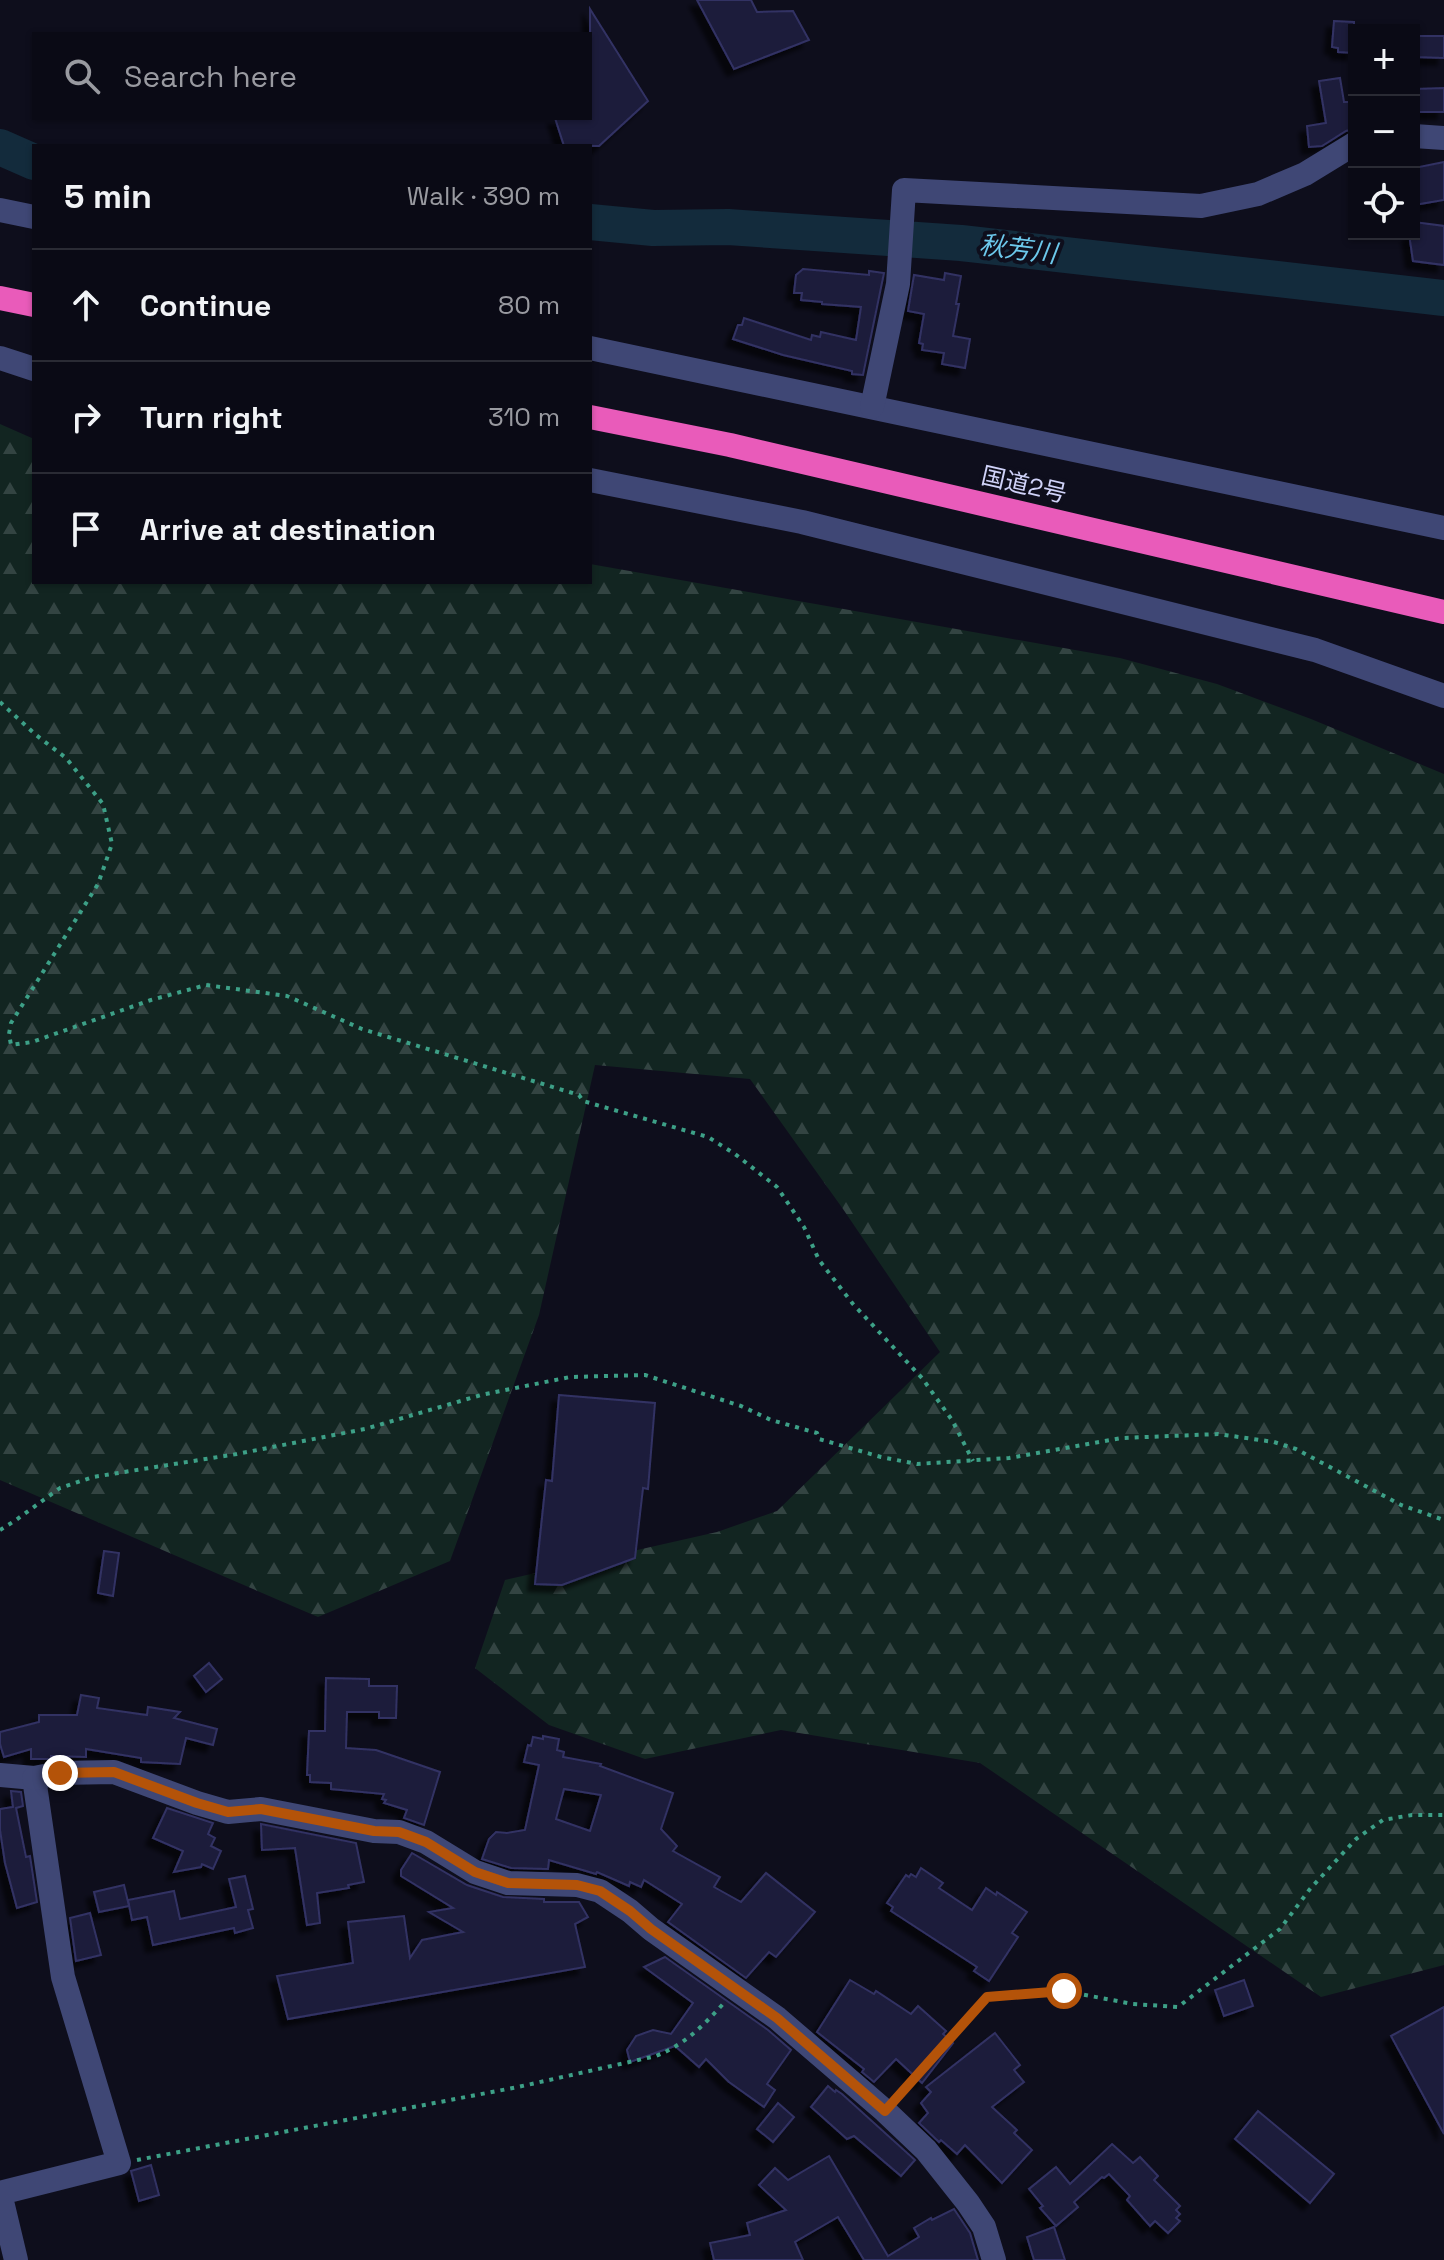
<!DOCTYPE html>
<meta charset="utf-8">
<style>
:root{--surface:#0a0a15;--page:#181822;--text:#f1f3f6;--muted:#999aa0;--line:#2a2b34}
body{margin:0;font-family:"Space Grotesk","Noto Sans JP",sans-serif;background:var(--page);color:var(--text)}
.controls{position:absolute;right:24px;top:24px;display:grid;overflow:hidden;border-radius:0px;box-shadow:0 2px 6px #0004}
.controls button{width:72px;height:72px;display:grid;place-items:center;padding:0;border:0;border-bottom:2px solid var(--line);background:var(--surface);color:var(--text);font:40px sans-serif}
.stop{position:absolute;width:24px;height:24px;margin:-18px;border:6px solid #b45309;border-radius:50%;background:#fff}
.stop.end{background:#b45309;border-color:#fff;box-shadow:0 2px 8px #0008}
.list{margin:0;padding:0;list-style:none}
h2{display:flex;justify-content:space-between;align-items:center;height:104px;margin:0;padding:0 32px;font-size:34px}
h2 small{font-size:26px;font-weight:400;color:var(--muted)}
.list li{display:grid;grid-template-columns:52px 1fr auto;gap:24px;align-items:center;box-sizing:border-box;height:112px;padding:0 32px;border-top:2px solid var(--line)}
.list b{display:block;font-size:30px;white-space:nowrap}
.list em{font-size:26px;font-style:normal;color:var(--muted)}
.icon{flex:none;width:44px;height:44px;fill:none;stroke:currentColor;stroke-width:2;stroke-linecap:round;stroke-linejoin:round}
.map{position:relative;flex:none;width:1444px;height:2260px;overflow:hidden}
.search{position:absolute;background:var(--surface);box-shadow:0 2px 6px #0004;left:32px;top:32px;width:560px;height:88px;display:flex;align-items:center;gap:20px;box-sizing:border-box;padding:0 28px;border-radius:0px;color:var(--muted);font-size:30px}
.panel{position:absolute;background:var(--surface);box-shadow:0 2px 6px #0004;left:32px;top:144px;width:560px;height:440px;border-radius:0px}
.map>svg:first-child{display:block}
</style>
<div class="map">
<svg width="1444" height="2260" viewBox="0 0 1444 2260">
<defs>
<pattern id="forest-firs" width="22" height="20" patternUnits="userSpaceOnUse" patternTransform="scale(2)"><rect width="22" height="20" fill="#122521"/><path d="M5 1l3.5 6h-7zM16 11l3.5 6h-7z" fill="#334442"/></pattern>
<filter id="shadow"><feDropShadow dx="-7" dy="7" stdDeviation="2" flood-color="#0009"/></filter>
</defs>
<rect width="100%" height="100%" fill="#0e0e1c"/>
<path fill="url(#forest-firs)" d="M0 424 34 439V582H590V564L1120 658 1217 684 1311 719 1444 774V1965L1321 1997 980 1763 781 1730 645 1759 549 1725 475 1668 505 1580 717 1532 777 1511 940 1352 843 1209 750 1079 595 1065 539 1315 450 1561 318 1617 0 1480Z"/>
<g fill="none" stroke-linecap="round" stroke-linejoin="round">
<g stroke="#132b3c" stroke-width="36">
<path d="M0 147 34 162"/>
<path d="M590 222 653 228 728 227 961 243 1444 298"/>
</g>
</g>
<g fill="#1d1d3b" stroke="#323264" stroke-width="2" fill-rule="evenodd" filter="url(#shadow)">
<path d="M697 0H751L757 12 793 11 809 40 734 69Z"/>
<path d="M590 9 648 101 599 146H564L555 118H590Z"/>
<path d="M1334 21 1354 22V53L1338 52V48L1332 47Z"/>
<path d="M1414 36H1444V58L1414 57Z"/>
<path d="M1340 78 1344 102H1354V129L1346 131 1322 146 1309 147 1307 126 1326 123 1319 81Z"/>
<path d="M1444 88V112H1414V89Z"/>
<path d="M1444 162V200L1414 205V168Z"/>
<path d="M1414 222 1444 226V265L1413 261 1409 234H1414Z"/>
<path d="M803 269 869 275V271L884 273 863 375 852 374V371L783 355 733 339 738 325H742L744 318 811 340 812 335 820 337 821 332 856 340 861 307 822 304V302L801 300 802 293H794L796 275Z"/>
<path d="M945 273 961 276 956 304H959L953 336 970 339 965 368 942 364 944 353 922 350 923 344 919 343 924 314 908 311 914 275 944 280Z"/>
<path d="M559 1395 655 1403 648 1489 643 1488 635 1558 562 1585 535 1584 546 1480 552 1481Z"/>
<path d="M104 1551 119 1553 113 1596 98 1593Z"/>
<path d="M209 1663 222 1679 206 1692 194 1676Z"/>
<path d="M326 1678 369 1679V1686H397L396 1718H379V1712H347L346 1748 376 1750 440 1772 424 1825 404 1818 407 1810 384 1803 386 1800 382 1799 384 1794 331 1789V1783L310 1782V1775H307L309 1731H325Z"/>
<path d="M81 1695 99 1698 97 1708 147 1715 148 1707 180 1712 174 1718 217 1729 213 1745 186 1738 180 1764 141 1762V1758L86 1749V1757L51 1756V1759H31V1749L4 1757 0 1744V1732L39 1722V1715H77Z"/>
<path d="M543 1736 559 1739 557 1750 564 1752 563 1757 601 1764 600 1766 673 1793 661 1829 677 1846 673 1851 720 1877 714 1887 741 1902 766 1873 815 1912 776 1957 769 1952 746 1978 668 1922 682 1904 644 1880 641 1887 630 1882 629 1886 597 1872 596 1874 549 1860 548 1869 511 1868 482 1859 489 1839 496 1832 507 1833 525 1830 539 1765 524 1762 528 1745 531 1746 533 1737 543 1739ZM564 1789 601 1795 590 1831 556 1819Z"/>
<path d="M11 1791 21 1792 23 1806 16 1808 26 1857 30 1856 37 1902 17 1908 5 1863 0 1830V1809L13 1807Z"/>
<path d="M167 1808 213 1823 208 1834 215 1838 211 1846 221 1851 213 1869 202 1864 201 1867 174 1872 183 1851 153 1838Z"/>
<path d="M261 1824 356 1843 364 1882 348 1885 349 1888 317 1893 320 1923 307 1925 295 1848 262 1850Z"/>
<path d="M412 1853 467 1885 503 1897 544 1899V1902H579L588 1917 575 1924 585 1967 288 2019 277 1976 353 1963 348 1922 404 1916 410 1958 422 1940 463 1932 429 1912 453 1908 401 1876V1870Z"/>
<path d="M921 1868 943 1883 939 1888 972 1910 986 1888 996 1895 997 1892 1027 1912 1012 1933 1018 1937 989 1981 974 1971 977 1967 891 1911 893 1907 887 1903 906 1875 909 1877 911 1874 916 1877Z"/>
<path d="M245 1876 253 1909 248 1910 253 1928 235 1933 234 1928 153 1945 147 1917 132 1920 128 1900 174 1891 180 1919 236 1907 229 1879Z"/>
<path d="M124 1885 129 1906 99 1912 94 1892Z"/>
<path d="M90 1913 101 1955 76 1961 70 1918Z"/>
<path d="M665 1957 768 2030 791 2050 767 2084 775 2090 764 2107 729 2082 706 2059 699 2067 675 2046 630 2062 627 2050 636 2036 653 2030 671 2034 693 2003 644 1967Z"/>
<path d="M850 1980 874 1994 876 1991 911 2014 918 2006 946 2031 943 2034 953 2043 922 2083 896 2059 874 2082 862 2072 864 2069 817 2032Z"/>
<path d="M1244 1980 1253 2006 1224 2016 1215 1990Z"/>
<path d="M1444 2007V2134L1391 2036Z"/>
<path d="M995 2033 1020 2065 1014 2070 1024 2082 992 2107 1017 2130 1014 2133 1032 2150 1002 2183 965 2145 957 2154 941 2140 939 2142 919 2123 928 2113 921 2103 931 2092 926 2087Z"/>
<path d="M828 2086 835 2092 836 2090 842 2094 915 2160 901 2176 854 2136 847 2139 811 2107Z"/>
<path d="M778 2103 794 2117 773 2142 757 2129Z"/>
<path d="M1258 2111 1334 2174 1310 2203 1235 2139Z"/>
<path d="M1112 2144 1133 2163 1140 2157 1158 2176 1154 2180 1180 2206 1176 2210 1180 2214 1176 2218 1180 2221 1168 2233 1155 2221 1150 2226 1127 2200 1130 2196 1109 2174 1104 2178 1102 2177 1074 2202 1078 2207 1056 2226 1040 2208 1043 2206 1029 2189 1056 2167 1070 2184Z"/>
<path d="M829 2156 888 2256 919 2237 914 2228 931 2218 932 2220 954 2209 970 2233 978 2260H864L838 2217 795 2242 803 2260H714L710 2243 750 2235 747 2223 786 2210 759 2185 775 2168 788 2180Z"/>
<path d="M151 2165 159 2195 139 2201 131 2171Z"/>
<path d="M1054 2227 1065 2260H1034L1027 2237Z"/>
</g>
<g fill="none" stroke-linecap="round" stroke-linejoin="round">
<g stroke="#3da087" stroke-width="4" stroke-dasharray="4 6" stroke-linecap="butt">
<path d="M0 702 36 735 66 758 103 804 112 844 98 884 11 1023 9 1034 11 1045 32 1042 151 1000 206 985 287 996 362 1029 579 1095 583 1101 708 1137 735 1154 777 1187 804 1227 819 1260 853 1304 922 1378 952 1420 973 1461"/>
<path d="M0 1530 16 1520 60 1488 93 1477 237 1454 365 1429 481 1395 570 1377 645 1375 741 1406 771 1420 817 1433 819 1439 881 1457 917 1464 1009 1458 1122 1438 1218 1434 1274 1442 1296 1449 1401 1505 1444 1520"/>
<path d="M898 2095 987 1997 1064 1991 1133 2004 1178 2007 1280 1929 1310 1889 1356 1839 1383 1820 1412 1815H1444"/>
<path d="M137 2160 518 2087 656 2056C684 2045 703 2026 723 2004"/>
</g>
<g stroke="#3f4775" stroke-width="24">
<path d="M1414 136 1444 138"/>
<path d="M0 210 34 217"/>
<path d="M590 348 1444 528"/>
<path d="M0 358 34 369"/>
<path d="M872 407 898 284 904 190 1201 206 1258 194 1305 174 1354 144"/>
<path d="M590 480 802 522 1315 650 1444 696"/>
<path d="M0 1775 34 1778 63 1977 119 2163 0 2193 16 2260"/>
<path d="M34 1778 60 1773 114 1772 197 1803 228 1812 261 1809 374 1831 399 1832 426 1842 475 1872 508 1883 577 1885 600 1891 630 1911 651 1929 777 2018 885 2111 926 2150 968 2203 984 2227 994 2260"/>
</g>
<g stroke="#e95bba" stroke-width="24">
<path d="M0 298 34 305"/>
<path d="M590 417 730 445 1444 612"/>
</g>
</g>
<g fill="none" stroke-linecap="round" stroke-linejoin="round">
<path stroke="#b45309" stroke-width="10" d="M60 1773 114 1772 197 1803 228 1812 261 1809 374 1831 399 1832 426 1842 475 1872 508 1883 577 1885 600 1891 630 1911 651 1929 777 2018 885 2111 987 1997 1064 1991"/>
</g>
<g text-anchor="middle" stroke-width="8" stroke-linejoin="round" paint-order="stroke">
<g font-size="24" fill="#d0d3f9" stroke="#0e0e1c">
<text transform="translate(1024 485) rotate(13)" y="8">国道2号</text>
</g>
<g font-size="26" font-style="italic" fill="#6cc8eb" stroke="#0e0e1c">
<text transform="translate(1018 249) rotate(7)" y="9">秋芳川</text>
</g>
</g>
</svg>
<div class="controls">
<button>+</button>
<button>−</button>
<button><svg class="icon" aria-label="locate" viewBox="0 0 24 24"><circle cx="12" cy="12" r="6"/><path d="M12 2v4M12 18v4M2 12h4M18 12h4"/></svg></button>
</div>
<div class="stop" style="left:1064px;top:1991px"></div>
<div class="stop end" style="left:60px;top:1773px"></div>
<div class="search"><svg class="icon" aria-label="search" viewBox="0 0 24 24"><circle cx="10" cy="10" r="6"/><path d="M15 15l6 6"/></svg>Search here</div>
<section class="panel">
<h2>5 min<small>Walk · 390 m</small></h2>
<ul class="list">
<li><svg class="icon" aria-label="ahead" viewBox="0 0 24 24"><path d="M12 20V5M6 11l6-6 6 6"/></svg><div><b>Continue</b></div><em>80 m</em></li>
<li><svg class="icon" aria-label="right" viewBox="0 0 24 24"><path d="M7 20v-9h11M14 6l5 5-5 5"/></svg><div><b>Turn right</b></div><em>310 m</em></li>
<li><svg class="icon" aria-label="arrive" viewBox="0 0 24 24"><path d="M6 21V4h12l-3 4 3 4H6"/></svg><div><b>Arrive at destination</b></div></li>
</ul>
</section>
</div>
